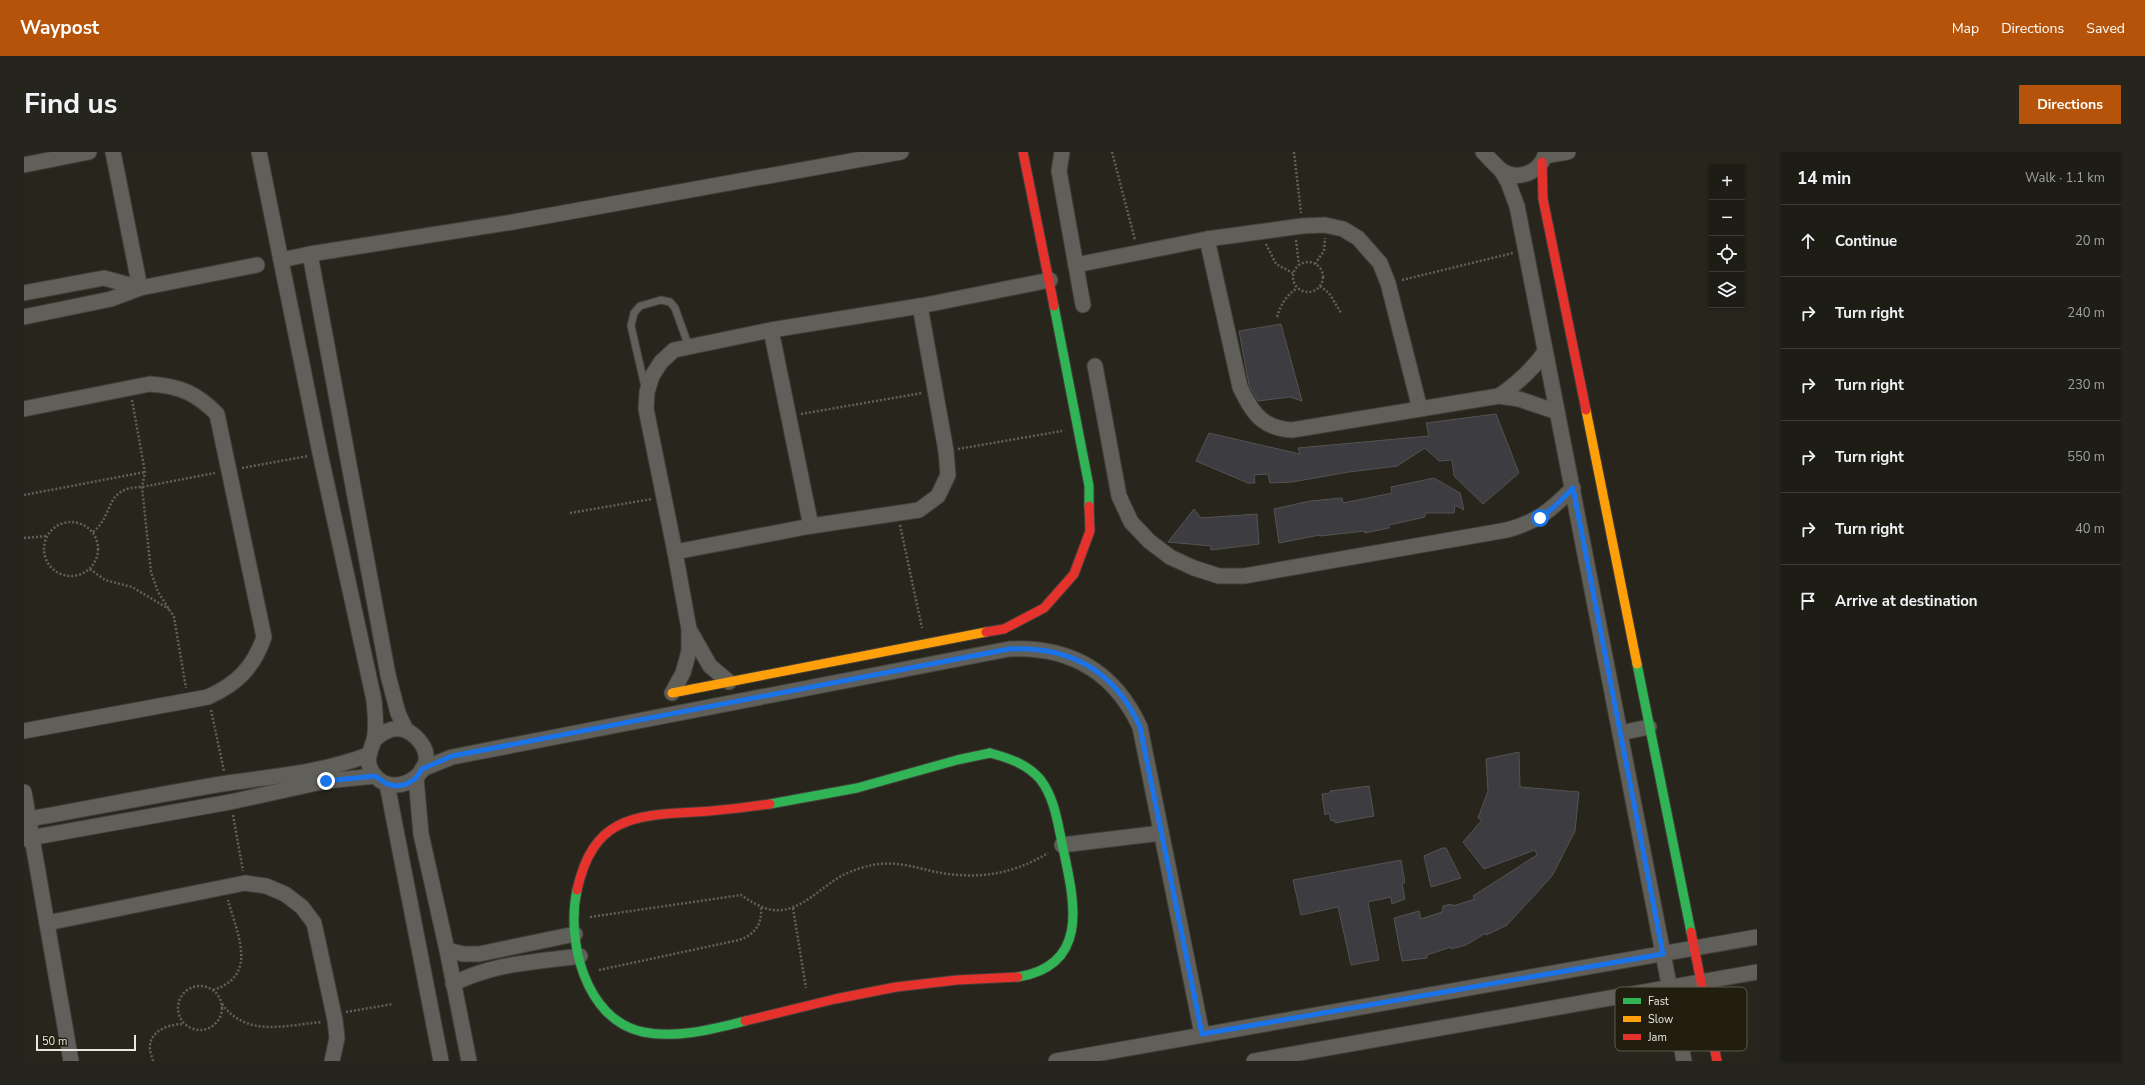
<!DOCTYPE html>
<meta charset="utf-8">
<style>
:root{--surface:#1d1c15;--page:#25251e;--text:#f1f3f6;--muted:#a0a1a0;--line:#3b3a34;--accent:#b45309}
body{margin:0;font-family:"Nunito Sans",sans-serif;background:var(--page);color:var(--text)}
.controls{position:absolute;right:12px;top:12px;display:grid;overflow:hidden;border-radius:0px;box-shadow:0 1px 3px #0004}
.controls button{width:36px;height:36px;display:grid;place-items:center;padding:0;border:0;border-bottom:1px solid var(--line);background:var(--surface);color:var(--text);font:20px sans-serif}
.scale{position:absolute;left:12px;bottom:10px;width:100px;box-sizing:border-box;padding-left:4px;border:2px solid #eae8de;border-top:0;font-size:11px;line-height:14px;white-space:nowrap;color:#eae8de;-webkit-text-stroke:3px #211e0f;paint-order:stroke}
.stop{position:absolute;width:12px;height:12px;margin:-9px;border:3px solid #1a73e8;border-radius:50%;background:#fff}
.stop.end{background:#1a73e8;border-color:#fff;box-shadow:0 1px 4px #0008}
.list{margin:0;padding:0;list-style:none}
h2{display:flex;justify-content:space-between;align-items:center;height:52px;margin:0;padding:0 16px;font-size:17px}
h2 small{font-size:13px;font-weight:400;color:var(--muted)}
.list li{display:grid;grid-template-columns:26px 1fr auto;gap:12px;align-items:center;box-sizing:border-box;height:72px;padding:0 16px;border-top:1px solid var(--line)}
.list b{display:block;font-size:15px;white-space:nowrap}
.list em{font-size:13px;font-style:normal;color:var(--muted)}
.icon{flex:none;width:22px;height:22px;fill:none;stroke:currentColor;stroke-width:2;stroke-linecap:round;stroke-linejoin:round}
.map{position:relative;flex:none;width:1733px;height:909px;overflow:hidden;border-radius:0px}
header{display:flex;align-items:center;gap:24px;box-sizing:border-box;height:56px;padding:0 20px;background:var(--accent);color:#fff}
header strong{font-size:19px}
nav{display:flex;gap:22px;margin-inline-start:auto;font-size:14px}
.intro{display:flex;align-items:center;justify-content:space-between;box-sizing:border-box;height:96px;padding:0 24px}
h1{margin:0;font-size:28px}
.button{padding:10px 18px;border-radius:0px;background:var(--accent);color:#fff;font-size:14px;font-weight:700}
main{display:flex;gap:24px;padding:0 24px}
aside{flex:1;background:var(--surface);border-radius:0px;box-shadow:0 1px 3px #0004}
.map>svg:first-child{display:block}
</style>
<header>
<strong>Waypost</strong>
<nav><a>Map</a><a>Directions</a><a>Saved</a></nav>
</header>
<div class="intro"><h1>Find us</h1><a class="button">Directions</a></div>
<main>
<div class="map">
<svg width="1733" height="909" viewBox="0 0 1733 909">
<rect width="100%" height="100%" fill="#27251c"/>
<g fill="#3d3d41" stroke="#535352">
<path d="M1257 172 1278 249 1266 245 1234 249 1225 233 1215 179Z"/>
<path d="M1472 262 1495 321 1459 352 1430 324 1428 308 1415 309 1401 296 1373 314 1325 320 1268 330 1246 331 1244 322 1230 323 1231 331H1224L1172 309 1185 281 1276 302 1274 296 1405 284 1402 271Z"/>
<path d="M1410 326 1436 341 1440 358 1431 353 1430 361H1401V365L1365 373V376L1341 381V379L1296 384V383L1255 391 1250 357 1286 349 1318 346 1319 351 1368 341 1367 335Z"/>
<path d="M1170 357 1177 366 1233 362 1235 392 1187 398V394L1144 390Z"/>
<path d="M1495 600 1496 635 1555 640 1551 679 1528 724 1483 773 1471 779 1462 783V781L1442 793 1427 797V795L1403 803V806L1378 809 1370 766 1395 759 1397 767 1418 760 1419 754 1428 752 1429 754 1451 747 1449 744 1513 703 1511 698 1460 717 1439 690 1458 668 1454 666 1464 639 1462 607Z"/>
<path d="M1345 634 1350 664 1311 671 1310 668 1307 669 1305 661 1301 663 1298 642 1307 641 1306 639Z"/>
<path d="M1418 696H1422L1437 726 1407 735 1400 704Z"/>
<path d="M1377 708 1381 731H1378L1381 747 1368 752 1367 745 1344 750 1355 808 1327 813 1314 755 1277 763 1269 728Z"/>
</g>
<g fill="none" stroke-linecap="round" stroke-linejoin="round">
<g stroke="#413f38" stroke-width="9">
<path id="lane" d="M621 235 607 174 610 161 616 154 637 148 646 150 651 156 665 195"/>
</g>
<g stroke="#413f38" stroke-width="17">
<g id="street">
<path d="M89 0 116 136"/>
<path d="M235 0 296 301 350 548C351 560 353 576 350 588 345 602 340 612 352 625 374 648 417 617 397 591 383 572 366 573 350 588"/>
<path d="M1038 0 1035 19 1059 153"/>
<path d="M1459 0C1465 6 1471 13 1477 18 1495 30 1517 20 1522 0"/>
<path d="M1521 4 1544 0"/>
<path d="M0 13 65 0"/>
<path d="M1477 18 1484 30 1493 54 1660 909"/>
<path d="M1183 87 1216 235C1228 261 1238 276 1268 278L1475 244 1495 247 1533 260"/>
<path d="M286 102 364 523 374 561 382 578"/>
<path d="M257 108 286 102 489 70 877 0"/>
<path d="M1052 113 1183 87 1278 74 1301 73 1319 77 1334 86 1356 111 1364 131 1396 257"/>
<path d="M0 141 80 126 116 136"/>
<path d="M0 165 87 147 116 136 233 113"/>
<path d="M747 178 787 374"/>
<path d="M1071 214 1095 344 1107 370 1125 389 1146 405 1170 416 1195 424H1220L1483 378C1513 370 1527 358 1549 336"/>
<path d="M1475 244C1494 231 1508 218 1521 200"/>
<path d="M0 257 126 232C156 234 172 241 193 262L240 485C230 515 213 532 184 545L0 579"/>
<path d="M651 400 787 374 895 358 914 344 924 323 922 299 896 154"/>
<path d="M666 479 686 514 705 530"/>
<path d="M648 541 659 521 665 499V477L651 400 622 257 623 240 628 224 637 210 650 198 747 178 896 154 1026 128"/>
<path d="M1596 581 1625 575"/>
<path d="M398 617 428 605 985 497C1046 494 1090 519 1116 575L1178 882"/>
<path d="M392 626 397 682 423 798 445 909"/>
<path d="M363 632 417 909"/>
<path d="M0 640 47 909"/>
<path d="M0 668C68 656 136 642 204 631 251 624 300 620 344 603"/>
<path d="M0 687 206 650 302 629 351 624"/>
<path d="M1038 693 1137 681"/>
<path d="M23 771 221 731 242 734 261 742 278 755 290 771 311 868 313 886 308 909"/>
<path d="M423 798 439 802H455L551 782"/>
<path d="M429 832C468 811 513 810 556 804"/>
<path d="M1032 909 1733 785"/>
<path d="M1230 909 1733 820"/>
</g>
</g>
<g stroke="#413f38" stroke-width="11">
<g id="fast">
<path d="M1030 154 1065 334V354"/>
<path d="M1613 512 1667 780"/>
<path d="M966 601C985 606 1003 612 1016 627 1031 646 1034 673 1039 696 1050 748 1067 813 994 825"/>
<path d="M746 652 833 636 933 608 966 601"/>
<path d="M553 738C542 788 561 868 619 880 652 887 689 877 721 869"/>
</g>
</g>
<g stroke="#413f38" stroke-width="11">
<g id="slow">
<path d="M1562 258 1613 512"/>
<path d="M648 541 962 480"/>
</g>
</g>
<g stroke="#413f38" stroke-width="11">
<g id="jam">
<path d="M999 0 1030 154"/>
<path d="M1518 10 1519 47 1562 258"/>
<path d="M962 480 980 477 1020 456 1050 422 1066 379 1065 354"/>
<path d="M553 738C569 667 607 663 671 660 696 659 721 655 746 652"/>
<path d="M1667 780 1693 909"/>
<path d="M721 869 811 847 872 835 933 828 994 825"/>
</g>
</g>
<g stroke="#62605b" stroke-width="2.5" stroke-dasharray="2 2" stroke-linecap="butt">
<path d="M1088 0 1111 88"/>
<path d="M1270 0 1277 61"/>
<path d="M1272 88 1275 113"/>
<path d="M1242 92 1252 112 1269 121"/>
<circle cx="1284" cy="125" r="15"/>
<path d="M1291 112 1300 99 1301 86"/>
<path d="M1378 128 1489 101"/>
<path d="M1296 134 1305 141 1317 161"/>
<path d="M1253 165C1257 152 1262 144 1273 136"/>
<path d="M108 248 121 320 118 335 127 420 134 440 150 465 162 536"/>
<path d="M777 262 898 241"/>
<path d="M934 297 1038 279"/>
<path d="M218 316 284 304"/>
<path d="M0 343 121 320"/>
<path d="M546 361 628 347"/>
<circle cx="47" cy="397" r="27"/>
<path d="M876 373 898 476"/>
<path d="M69 380C91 362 80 335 118 335L191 321"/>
<path d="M0 386 23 384"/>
<path d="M66 417 81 428 108 435 145 457"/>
<path d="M187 558 200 619"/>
<path d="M209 663 219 719"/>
<path d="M769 756 782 836"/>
<path d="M566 765 717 743C723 747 729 751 736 754 769 770 793 737 819 723 827 719 839 715 848 713 868 709 888 714 907 719 950 728 986 724 1024 701"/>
<path d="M575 818 715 788C732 782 738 772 737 755"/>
<circle cx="176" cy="856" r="22"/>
<path d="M189 838C235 824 213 782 204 748"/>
<path d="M198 852C223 886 261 873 298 870"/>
<path d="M322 860 369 852"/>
<path d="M129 909C128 905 125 898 126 893 128 877 147 872 160 872"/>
</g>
<use href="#lane" stroke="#605f5a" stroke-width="7"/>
<use href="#street" stroke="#605f5a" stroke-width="15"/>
<use href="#fast" stroke="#30b455" stroke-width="9"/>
<use href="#slow" stroke="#ff9f0a" stroke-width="9"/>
<use href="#jam" stroke="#e5322d" stroke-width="9"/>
</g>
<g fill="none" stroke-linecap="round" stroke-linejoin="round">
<path stroke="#1a73e8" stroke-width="5" d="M302 629 351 624 363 632 373 634 383 632 392 626 398 617 428 604 985 497C1046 494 1091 519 1116 575L1178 882 1639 802 1549 336 1530 355 1516 366"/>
</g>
<rect x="1591" y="835" width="132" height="64" rx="6" fill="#211e0f" stroke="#5d5b4d" stroke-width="1"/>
<rect x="1599" y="846" width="18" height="6" fill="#30b455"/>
<rect x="1599" y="864" width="18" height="6" fill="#ff9f0a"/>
<rect x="1599" y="882" width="18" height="6" fill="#e5322d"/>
<g font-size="11" fill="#eae8de">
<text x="1624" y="853">Fast</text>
<text x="1624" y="871">Slow</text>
<text x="1624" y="889">Jam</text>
</g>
</svg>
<div class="controls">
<button>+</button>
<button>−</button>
<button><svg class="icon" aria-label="locate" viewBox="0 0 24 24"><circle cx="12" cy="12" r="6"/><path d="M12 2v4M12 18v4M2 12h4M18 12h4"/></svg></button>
<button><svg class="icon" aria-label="layers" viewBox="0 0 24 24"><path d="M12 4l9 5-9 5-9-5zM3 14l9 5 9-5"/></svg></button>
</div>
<div class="scale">50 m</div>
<div class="stop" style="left:1516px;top:366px"></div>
<div class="stop end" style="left:302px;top:629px"></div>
</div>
<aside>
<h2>14 min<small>Walk · 1.1 km</small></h2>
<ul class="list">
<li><svg class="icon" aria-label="ahead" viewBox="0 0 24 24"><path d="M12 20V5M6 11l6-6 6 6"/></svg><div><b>Continue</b></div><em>20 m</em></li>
<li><svg class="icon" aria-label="right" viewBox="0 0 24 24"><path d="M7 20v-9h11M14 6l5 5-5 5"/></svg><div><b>Turn right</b></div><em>240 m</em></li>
<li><svg class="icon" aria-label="right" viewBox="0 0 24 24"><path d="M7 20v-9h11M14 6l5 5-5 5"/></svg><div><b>Turn right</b></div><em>230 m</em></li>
<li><svg class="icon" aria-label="right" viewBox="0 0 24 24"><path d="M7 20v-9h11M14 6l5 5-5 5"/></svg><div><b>Turn right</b></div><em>550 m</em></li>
<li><svg class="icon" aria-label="right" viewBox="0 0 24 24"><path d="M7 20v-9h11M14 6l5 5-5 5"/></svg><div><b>Turn right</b></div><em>40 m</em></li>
<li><svg class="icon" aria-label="arrive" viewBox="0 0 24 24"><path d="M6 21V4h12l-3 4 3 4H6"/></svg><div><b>Arrive at destination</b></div></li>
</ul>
</aside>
</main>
